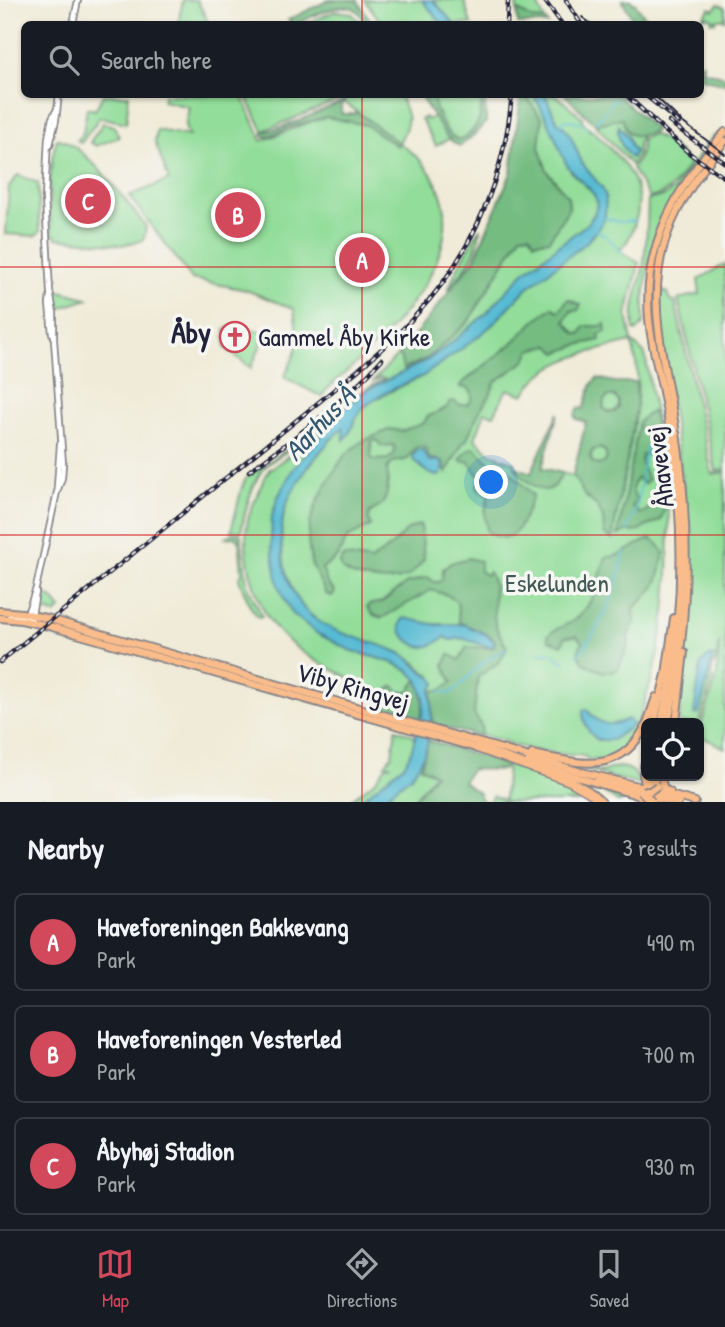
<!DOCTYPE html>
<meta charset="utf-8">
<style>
:root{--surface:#171b24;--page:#242831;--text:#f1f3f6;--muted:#9ea1a6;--line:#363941;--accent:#d1495b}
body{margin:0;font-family:"Patrick Hand",sans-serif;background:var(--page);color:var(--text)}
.controls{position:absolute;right:21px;bottom:21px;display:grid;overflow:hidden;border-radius:10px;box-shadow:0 2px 5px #0004}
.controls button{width:63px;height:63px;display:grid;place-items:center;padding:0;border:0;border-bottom:2px solid var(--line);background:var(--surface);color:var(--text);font:35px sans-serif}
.you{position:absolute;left:492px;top:483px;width:24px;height:24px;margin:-18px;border:5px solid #fff;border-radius:50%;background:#1a73e8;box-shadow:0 0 0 10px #1a73e833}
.badge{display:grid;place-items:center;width:46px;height:46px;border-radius:50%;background:var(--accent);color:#fff;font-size:23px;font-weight:700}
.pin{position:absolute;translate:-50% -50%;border:4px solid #fff;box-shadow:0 2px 7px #0006}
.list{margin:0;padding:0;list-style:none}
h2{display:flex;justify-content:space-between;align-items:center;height:91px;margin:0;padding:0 28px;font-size:30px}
h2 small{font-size:23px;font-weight:400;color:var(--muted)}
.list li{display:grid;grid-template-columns:46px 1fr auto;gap:21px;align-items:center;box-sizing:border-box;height:98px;margin:0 14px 14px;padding:0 14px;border:2px solid var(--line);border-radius:10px}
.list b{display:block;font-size:26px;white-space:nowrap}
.list p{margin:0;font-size:23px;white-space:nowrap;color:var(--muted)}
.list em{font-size:23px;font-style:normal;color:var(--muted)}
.icon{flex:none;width:38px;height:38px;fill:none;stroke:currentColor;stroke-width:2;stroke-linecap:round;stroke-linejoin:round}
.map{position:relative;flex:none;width:725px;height:802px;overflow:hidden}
.search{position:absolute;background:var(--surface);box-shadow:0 2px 5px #0004;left:21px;right:21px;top:21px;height:77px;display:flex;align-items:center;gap:18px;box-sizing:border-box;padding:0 24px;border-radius:10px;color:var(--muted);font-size:26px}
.sheet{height:427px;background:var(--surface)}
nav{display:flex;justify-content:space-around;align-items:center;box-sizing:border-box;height:98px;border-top:2px solid var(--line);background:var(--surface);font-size:19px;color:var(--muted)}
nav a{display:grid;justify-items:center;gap:4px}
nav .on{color:var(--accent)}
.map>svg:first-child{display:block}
</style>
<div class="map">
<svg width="725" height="802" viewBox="0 0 725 802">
<rect width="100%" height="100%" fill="#f6f6f2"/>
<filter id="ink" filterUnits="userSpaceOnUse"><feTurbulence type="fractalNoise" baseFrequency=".0143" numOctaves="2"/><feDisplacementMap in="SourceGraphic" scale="14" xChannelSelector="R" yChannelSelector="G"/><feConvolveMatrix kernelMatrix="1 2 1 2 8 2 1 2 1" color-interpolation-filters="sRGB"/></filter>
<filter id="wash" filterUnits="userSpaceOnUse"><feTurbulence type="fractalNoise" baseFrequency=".00686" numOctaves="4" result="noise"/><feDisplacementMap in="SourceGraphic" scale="28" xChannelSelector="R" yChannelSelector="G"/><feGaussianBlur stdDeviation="1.57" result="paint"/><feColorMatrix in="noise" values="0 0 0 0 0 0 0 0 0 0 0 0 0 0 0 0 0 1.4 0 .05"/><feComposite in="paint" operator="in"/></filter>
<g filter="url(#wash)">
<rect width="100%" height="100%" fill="#f0ebd8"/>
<g fill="#91dd99" stroke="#5a806a" stroke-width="2" fill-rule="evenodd">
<path d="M183 0H197L209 24H178Z"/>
<path d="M365 0H422L442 24H382Z"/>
<path d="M433 0H464L471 24H454Z"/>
<path d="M516 0H535L545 20 533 19 517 10Z"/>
<path d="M718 4 725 8V21L724 19H717L716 22 713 19 712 23 711 18 706 16 703 19 702 18 710 8 714 10Z"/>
<path d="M336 11 351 13 362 24H305Z"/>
<path d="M351 94H388L389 96 399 95C410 117 411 120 399 143 406 148 414 154 420 160 495 242 385 339 326 390L322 397 284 377C301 346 298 342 294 309L246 290 192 279 129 196 169 180 155 142 157 130 189 136 185 127 189 107 163 101 164 95H242L262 141 325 116 360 121 390 137 344 102 343 98 263 131 246 95Z"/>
<path d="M103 95H129C127 104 128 114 126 123L100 117 81 143 77 140 83 133 87 108 95 110Z"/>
<path d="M433 95H482L480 117 477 125 468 135 463 139H457L451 135 443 125 434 106Z"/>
<path d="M525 95H533L535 98C545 115 553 132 560 149 564 158 567 167 573 174 580 182 592 188 596 199 599 208 593 216 587 224L523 273 487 313 446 347 426 361 365 391 353 401 324 431 293 469 278 497 272 516 293 614 318 634 350 650 394 663 409 671 418 679 409 691 399 692 394 686 380 696C356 678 325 669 301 651 291 644 281 635 273 625 254 599 241 551 248 519 250 510 255 502 258 494 261 485 264 477 269 470L309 441 364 390 385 379 380 378 372 382 399 354 404 369 428 358 468 322 521 235 530 234 534 242 549 239 569 208 568 197 547 171 538 147 542 119Z"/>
<path d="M545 95H556L583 118 582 120 590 131 593 130C618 158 649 181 635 223 632 233 628 244 619 250L639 263 627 315 632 342 645 354 664 468 669 520 668 576 665 613 656 664 639 720C639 736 626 752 610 758 604 761 595 760 588 760L586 757C579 754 578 756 571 755 556 754 516 748 505 741L432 723 431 675C423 673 421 667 415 662 409 658 402 654 396 651 368 640 335 637 312 616 282 590 273 531 290 496 300 476 327 441 343 428L350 432 356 418 364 407 375 399 423 376 492 325 527 288 594 235 605 217 587 171 582 163 571 137 565 128 558 123ZM631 342C647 386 630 442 622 487L536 467 530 473 516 467 515 463 491 454 475 439 485 412 494 415 507 389 524 395C544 358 593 352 631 342ZM428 624H450L462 638 451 640 445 637 420 646 403 634Z"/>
<path d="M434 116 449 139 436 146 421 119 425 117 427 120Z"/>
<path d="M622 117C629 131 624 132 641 137L638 143V155L631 165 596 125ZM619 126 628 137 631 148 635 152 631 158C624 151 616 137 619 126Z"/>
<path d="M103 123 114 126 119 137 96 146 90 142Z"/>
<path d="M718 134 683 182 663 218 650 258 644 297V323L637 331 634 330C631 308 639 289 643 268 647 246 647 223 648 200L664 196 674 189 713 136Z"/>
<path d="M653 135C668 140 679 152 690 163 679 180 670 194 649 198L632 168C635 163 641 158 641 152 642 141 638 138 653 135Z"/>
<path d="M57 139C81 139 131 207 146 227L144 240 122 245 56 238 55 235H52C48 209 48 164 57 139Z"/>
<path d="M18 175 38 183 40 232 35 236 6 234 9 187Z"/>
<path d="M480 228C479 253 463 272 448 290L456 271Z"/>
<path d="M725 264V470L716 471 678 299 700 294 698 280Z"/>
<path d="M56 290 87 298 88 299 61 308 58 305Z"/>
<path d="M663 290 664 293 667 292 670 301 675 302 712 474 725 472V748L702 737H700L699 733 717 675 719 642 715 664 713 665 711 676 712 679 699 725V723H679C685 656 691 589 688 521L662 340 658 292Z"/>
<path d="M236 325 266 333 251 368 225 348V329Z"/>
<circle cx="611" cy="404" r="8"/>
<path d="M296 446C285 453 271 459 263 469 252 482 244 514 241 532L231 531 242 487 246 478 281 453Z"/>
<circle cx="599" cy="457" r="8"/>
<path d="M231 534 241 535 247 585 262 616 258 617 250 606 239 579 242 573 239 539 233 537 226 538Z"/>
<path d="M42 595 51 597 61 609 55 614 40 610Z"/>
<path d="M396 729 416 736 411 752 405 764 358 802H348L376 780 385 767 390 765 385 764 392 755Z"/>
<path d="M428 740 421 767 435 774 413 800 378 802 411 776 420 762Z"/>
<path d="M507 764 571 791 578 796V802H489L492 796 504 800Z"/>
<path d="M585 766 600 772 617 767 626 768 633 772 642 783 641 785 585 770Z"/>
<path d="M586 782 635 797 618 802 601 790 590 789 586 787Z"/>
</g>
<g fill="#74bc81" stroke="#4b6f5e" stroke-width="2" fill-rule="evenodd">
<path d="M329 0H357L373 24H366C363 19 361 13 356 10 342 0 310 18 295 24H292L288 20Z"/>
<path d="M622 0H631L633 4 635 3 650 24H636Z"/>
<path d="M517 10 533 19 545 20 548 24H518Z"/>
<path d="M701 63H703L702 70 725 77V84L701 78Z"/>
<path d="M421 95H433C434 105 436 112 441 121 444 127 450 136 456 139 467 142 477 126 480 117 482 110 481 102 482 95H485L486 122 475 134 460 146C446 140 441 128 433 115 428 108 423 103 421 95Z"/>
<path d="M521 95H525L542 119 539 147 547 171 568 197 569 208 549 240 534 242 530 234 521 235 468 322 428 358 403 369 400 354 474 260 511 173Z"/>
<path d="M565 95H618L655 129 654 132C644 135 632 140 626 129 624 126 624 121 622 118L596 125Z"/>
<path d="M344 101 341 105 342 114H355L356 111 399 143 397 146 366 125 326 117 290 127 270 136 266 137 262 134 264 131C277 132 286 123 298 121Z"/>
<path d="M568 299 581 305 578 310 571 311 565 321 575 333 580 334 585 326H601L605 324 606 332 599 335 600 340 578 345 557 353 549 345 531 350 525 361 495 382 490 395 480 410 466 441H464L446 473C443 459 445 460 430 459L427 454V450C418 441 412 451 408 459 397 463 395 457 387 469 389 479 389 497 381 505 378 508 374 510 370 512L368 520 371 525 369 527 347 538C340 554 338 559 322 568L327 583 335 592 332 596 326 594 311 563 308 541 310 522 318 500 330 478 344 456 361 442 390 429 402 431 424 423 427 417 446 408 450 402 454 401 460 405 468 404C474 399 473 393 468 388L460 387V385L509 346 539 317 553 307 556 310 559 311ZM377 440 381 446 393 445 395 448 394 454 388 459 374 460 371 457 372 441Z"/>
<path d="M597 378 614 382H636L637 405 612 539 604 534 603 518 598 507 585 496 573 475 586 422 576 419 575 415 578 409 584 408 592 384ZM609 396H615L619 402V408L614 412H607L603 407 604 400ZM600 448 605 451 607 458 604 463 598 465 592 462 590 456 593 450Z"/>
<path d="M652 411C658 427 660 438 652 453L642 455 641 462 648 480 644 484 637 478C632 485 631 492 636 498L635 503 632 507 637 510 638 513H642L650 508C651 499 652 493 661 490L665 493V507L661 520 635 532 626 531 618 535 639 421Z"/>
<path d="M558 413 542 468 562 473C553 495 543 494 526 480 521 476 518 473 515 467L531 473Z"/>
<path d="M474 447 488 461 508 470 533 495C525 515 517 553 487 531 487 526 485 521 485 515 484 508 489 502 488 494L478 489 477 485 480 478 468 461 462 462 460 460 468 450Z"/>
<path d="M420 525 421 526 424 559C420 565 414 572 408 576 393 585 353 580 341 568L340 562 344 556 371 561C376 556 380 554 386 550 398 542 403 528 420 525Z"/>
<path d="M650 539 657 543 664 552C659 583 658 587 634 608L635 622 628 636 629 643 618 669 614 672H603L590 666 584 663 578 653 582 642 577 636 565 637 562 645 549 640 548 635C556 627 568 626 577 618 594 604 599 577 606 557 620 558 635 544 650 539Z"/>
<path d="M468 558 480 561V571L486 575 489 572C498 587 492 606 495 623 497 631 503 640 507 648L500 661 478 677 474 714 482 727 480 736 449 729 432 723V691L441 690 452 682 444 665 449 654 459 660 467 647 490 648 494 647 495 641 489 635 459 622 457 602 447 595 431 590 382 618 373 615 367 607 368 605 382 602 407 583 428 577 434 582H439L442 579 443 569 451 563Z"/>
<path d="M418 679C423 694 425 705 420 720L388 712 384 700 380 696 394 686 399 692 409 691Z"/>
<path d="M428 740 506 764 503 770 471 769 463 782 479 793 481 800 487 802H395L413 800 435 774 421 767Z"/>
</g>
<g fill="#55bad3" stroke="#3c6e87" stroke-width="2">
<path d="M422 0H433L454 24H442Z"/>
<path d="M533 95H545L558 123 565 128 571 137 582 163 602 188 606 197 605 217 600 226 586 243 527 288 492 325 474 340 423 376 393 389 375 399 364 407 356 418 350 432 344 440 343 428C327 441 299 477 290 496 272 531 282 595 315 619 341 637 372 640 400 653 412 659 416 667 425 673 430 676 432 677 436 683L431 690C433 719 431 753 411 776 407 779 402 783 398 786 380 800 382 802 358 802L405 764 411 752 423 711 424 698 418 680 409 671 394 663 350 650 318 634 293 614 284 599 278 584 271 544 272 516 278 497 293 469 324 431 353 401 365 391 426 361 446 347 487 313 523 273 587 224C593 217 599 209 596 199 592 187 574 177 567 165 564 160 562 155 560 150 553 131 544 111 533 95Z"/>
<path d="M619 126C621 131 624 132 627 136 631 141 629 147 635 151L631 158C623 150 616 137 619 126Z"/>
<path d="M418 450H423L429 461H439L442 462 443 470 439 476C429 476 421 466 413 460V455Z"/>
<path d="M404 618 437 625 457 624 466 625 487 635 495 642 494 645 490 647 461 638 451 640 445 637C439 641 430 648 423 647 410 645 393 630 404 618Z"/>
<path d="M709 656H713L699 713 695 715 694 713 701 664Z"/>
<path d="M586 709C599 725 609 728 628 719L633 725 612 740H598C588 733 583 722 583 710Z"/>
</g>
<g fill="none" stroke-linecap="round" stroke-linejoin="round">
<g stroke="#55bad3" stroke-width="2">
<path d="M610 107 612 101 617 100"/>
<path d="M596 122 606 110"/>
<path d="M560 124 565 120C580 122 578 121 590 128"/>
<path d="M605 218 619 222 635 221"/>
<path d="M596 230 607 237 624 254"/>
<path d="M627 531C628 523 634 517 636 510 642 485 641 460 650 436"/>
<path d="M538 652 553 654 565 663"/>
<path d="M578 655C602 625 618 590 624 552"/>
<path d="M440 691 448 694C460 689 464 680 473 672 483 662 494 654 506 649"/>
<path d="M42 796 43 802"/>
</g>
</g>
</g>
<g filter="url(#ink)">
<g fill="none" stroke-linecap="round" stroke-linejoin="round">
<g stroke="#89868a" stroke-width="8">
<g id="minor">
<path d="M73 24 78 0"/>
<path d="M50 145 56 120 59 94"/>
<path d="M50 296 49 304 52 333"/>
<path d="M57 487 60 444"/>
<path d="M9 617H26L32 615 36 592"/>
<path d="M34 623 27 614 36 588 57 492 62 478 63 464 54 340V313L50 292 45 198 48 138 52 118 57 109"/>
</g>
</g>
<g stroke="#89868a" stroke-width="10">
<g id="major">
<path d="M0 611 22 613 50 619 578 771 646 788"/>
<path d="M0 618 21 620 49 626 480 749"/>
<path d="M668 694C681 622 684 548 676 476 673 446 668 416 662 387 657 364 651 342 649 319 642 245 678 185 725 132"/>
<path d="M647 723 656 697"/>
<path d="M654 723 666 674 674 618"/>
<path d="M668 723C685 644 690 562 682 481 679 449 674 418 668 387 658 335 649 286 667 235 679 200 702 170 725 141"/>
<path d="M676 723 684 652"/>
<path d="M532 754C580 763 620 777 646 725"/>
<path d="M528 762 643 797"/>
<path d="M598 780 642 791"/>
<path d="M662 782 664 789 670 792"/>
<path d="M646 788 643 774 646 755"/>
<path d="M652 790 656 776"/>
<path d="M656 791 695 802"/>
</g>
</g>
<g stroke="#89868a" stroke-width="11">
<g id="highway">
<path d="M662 723 668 694"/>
<path d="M477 748 570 781 589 792 601 802"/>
<path d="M651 796 678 802"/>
<path d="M642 802 649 776"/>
</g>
</g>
<use href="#minor" stroke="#fff" stroke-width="4.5"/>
<use href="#major" stroke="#fabc8b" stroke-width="6"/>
<use href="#highway" stroke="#fabc8b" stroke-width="8"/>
<g stroke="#22223b" stroke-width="2">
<path d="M582 17 591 24"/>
<path d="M653 94 682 122 725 154"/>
</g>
<g stroke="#22223b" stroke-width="4.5">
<g id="rail">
<path d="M544 0 562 24"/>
<path d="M566 0 581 24"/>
<path d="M507 24 508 0"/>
<path d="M625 94 689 153 725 178"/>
<path d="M644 94 679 123"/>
<path d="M669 122 725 163"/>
<path d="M249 471C296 437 343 403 382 359"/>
<path d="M0 662 357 371C377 353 397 336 415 316 472 256 505 176 512 94"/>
</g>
</g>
<use href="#rail" stroke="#f6f6f2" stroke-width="2" stroke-dasharray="5" stroke-linecap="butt"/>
<g stroke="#89868a" stroke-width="10" stroke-linecap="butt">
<path id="major-bridge" d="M642 791H650L657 786"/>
</g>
<g stroke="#89868a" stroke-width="11" stroke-linecap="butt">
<path id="highway-bridge" d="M642 791 651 802"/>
</g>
<use href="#major-bridge" stroke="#fabc8b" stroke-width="6"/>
<use href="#highway-bridge" stroke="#fabc8b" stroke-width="8"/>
</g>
</g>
<path fill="none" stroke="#d62828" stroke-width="2" stroke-opacity="0.55" d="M362 0V24M362 94V802M0 267H725M0 535H725"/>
<defs>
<g id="church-ring" transform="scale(1.575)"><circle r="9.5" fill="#f6f6f2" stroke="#d1495b" stroke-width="1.5"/><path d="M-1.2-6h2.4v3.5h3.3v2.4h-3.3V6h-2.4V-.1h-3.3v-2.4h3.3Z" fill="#d1495b"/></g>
</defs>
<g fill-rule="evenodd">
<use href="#church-ring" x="235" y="337"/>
</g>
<g text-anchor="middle" stroke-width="7" stroke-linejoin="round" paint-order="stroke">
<g font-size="26" fill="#22223b" stroke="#f6f6f2" text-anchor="start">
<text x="258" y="346">Gammel Åby Kirke</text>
</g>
<g font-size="26" fill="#22223b" stroke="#f6f6f2">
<text transform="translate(660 467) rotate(-97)" y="9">Åhavevej</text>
<text transform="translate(353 687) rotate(16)" y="9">Viby Ringvej</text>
</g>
<g font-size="26" fill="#435a57" stroke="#f6f6f2">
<text x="557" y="592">Eskelunden</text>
</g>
<g font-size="28" font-style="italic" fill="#345770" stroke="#f6f6f2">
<text transform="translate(319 423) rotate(-47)" y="10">Aarhus Å</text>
</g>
<g font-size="30" font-weight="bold" fill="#22223b" stroke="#f6f6f2">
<text x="191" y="343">Åby</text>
</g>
</g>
</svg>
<div class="controls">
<button><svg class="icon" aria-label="locate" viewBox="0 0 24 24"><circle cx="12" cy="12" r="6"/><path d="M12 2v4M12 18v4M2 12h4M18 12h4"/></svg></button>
</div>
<div class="you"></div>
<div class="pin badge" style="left:362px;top:260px">A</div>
<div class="pin badge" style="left:238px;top:215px">B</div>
<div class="pin badge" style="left:88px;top:201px">C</div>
<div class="search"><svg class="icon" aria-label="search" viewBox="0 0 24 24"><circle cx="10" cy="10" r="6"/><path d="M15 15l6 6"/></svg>Search here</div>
</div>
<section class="sheet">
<h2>Nearby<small>3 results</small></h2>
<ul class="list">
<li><span class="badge">A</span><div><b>Haveforeningen Bakkevang</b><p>Park</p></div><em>490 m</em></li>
<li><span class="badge">B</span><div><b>Haveforeningen Vesterled</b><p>Park</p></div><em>700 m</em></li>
<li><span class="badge">C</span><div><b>Åbyhøj Stadion</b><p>Park</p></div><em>930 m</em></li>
</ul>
</section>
<nav>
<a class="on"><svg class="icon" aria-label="map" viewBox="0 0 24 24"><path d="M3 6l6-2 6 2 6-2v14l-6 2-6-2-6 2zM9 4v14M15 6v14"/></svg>Map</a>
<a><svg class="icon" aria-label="directions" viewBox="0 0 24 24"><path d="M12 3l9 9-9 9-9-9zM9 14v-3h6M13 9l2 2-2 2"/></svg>Directions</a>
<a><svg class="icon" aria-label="saved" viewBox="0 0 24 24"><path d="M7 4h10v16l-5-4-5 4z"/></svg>Saved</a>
</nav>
